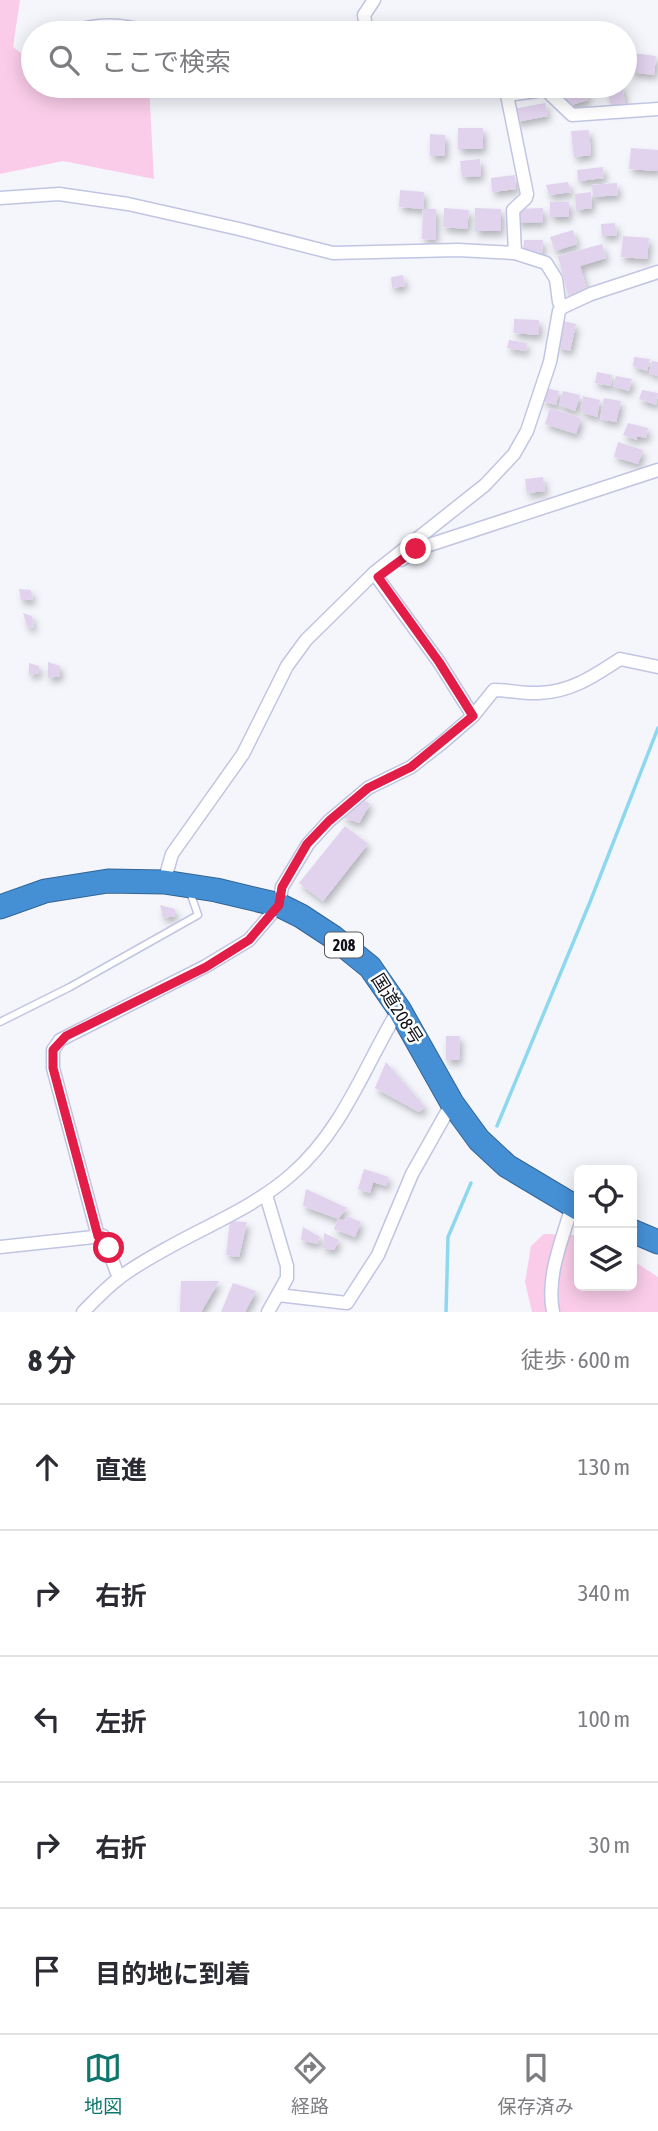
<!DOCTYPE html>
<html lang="ja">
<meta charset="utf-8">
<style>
:root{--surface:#fff;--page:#f2f2f3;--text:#2b2b33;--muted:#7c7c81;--line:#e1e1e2;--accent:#0f766e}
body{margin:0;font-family:"Asap Condensed","Noto Sans JP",sans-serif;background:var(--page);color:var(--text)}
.controls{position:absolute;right:21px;bottom:21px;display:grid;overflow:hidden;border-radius:10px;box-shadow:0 4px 18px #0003}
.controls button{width:63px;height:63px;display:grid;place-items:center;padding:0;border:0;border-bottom:2px solid var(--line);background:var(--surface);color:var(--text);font:35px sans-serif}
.stop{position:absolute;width:21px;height:21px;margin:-16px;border:5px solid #e11d48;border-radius:50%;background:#fff}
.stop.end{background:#e11d48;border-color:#fff;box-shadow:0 2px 7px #0008}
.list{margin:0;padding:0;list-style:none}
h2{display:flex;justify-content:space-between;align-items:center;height:91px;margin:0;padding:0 28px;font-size:30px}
h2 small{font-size:23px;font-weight:400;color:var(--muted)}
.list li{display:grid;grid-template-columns:46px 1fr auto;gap:21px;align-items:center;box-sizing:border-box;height:126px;padding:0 28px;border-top:2px solid var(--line)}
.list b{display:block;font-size:26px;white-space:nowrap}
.list em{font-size:23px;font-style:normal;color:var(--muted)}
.icon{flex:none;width:38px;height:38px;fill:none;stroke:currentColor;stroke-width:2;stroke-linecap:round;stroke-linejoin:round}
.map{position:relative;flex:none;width:658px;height:1312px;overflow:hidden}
.search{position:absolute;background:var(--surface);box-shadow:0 4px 18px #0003;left:21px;right:21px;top:21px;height:77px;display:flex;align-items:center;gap:18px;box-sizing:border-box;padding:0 24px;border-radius:38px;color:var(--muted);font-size:26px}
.sheet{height:721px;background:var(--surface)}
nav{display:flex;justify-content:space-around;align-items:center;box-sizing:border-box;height:98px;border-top:2px solid var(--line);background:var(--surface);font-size:19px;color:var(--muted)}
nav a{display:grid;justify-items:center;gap:4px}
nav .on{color:var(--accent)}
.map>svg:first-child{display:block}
</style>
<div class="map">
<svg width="658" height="1312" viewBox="0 0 658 1312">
<defs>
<filter id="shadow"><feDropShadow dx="3" dy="5" stdDeviation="3.5" flood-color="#0004"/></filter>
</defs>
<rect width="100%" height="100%" fill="#f5f6fc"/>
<g fill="#facce9">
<path d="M0 0H20L13 47 33 62V86H149L154 179 63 161 0 174Z"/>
<path d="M544 1234 579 1235V1286H632V1260L658 1277V1312H532L525 1282 531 1246Z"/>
</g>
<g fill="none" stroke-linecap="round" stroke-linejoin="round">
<g stroke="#8dd8ef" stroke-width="3.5">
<path d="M497 1126 590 902 658 728"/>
<path d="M446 1312 448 1237 471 1183"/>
</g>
</g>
<g fill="#e1d2ed" filter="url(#shadow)">
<path d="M633 53 656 56 654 75 631 72Z"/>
<path d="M571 86H584L588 100 568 106 562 89Z"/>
<path d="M622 86 626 108 612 111 607 87Z"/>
<path d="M545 103 548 116 516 122 513 109Z"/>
<rect x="458" y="128" width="25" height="21"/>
<path d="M589 130 591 155 574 157 571 131Z"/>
<path d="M430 134 445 135V156H430Z"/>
<path d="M631 148 658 150V171L629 169Z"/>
<path d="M480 159 481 176 462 177 460 161Z"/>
<path d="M603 167 604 178 578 181 577 170Z"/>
<path d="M515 175 516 189 492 192 491 178Z"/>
<path d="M568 182 571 192 549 195 546 185Z"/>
<path d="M617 183 618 195 593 197 592 185Z"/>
<path d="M400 190 424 192 423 209 399 207Z"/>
<path d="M591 192 592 208 576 210 575 194Z"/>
<rect x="550" y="202" width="19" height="15"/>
<path d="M444 208 469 210 467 229 443 227Z"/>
<path d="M475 208 501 209V231H475Z"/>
<path d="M543 208V222L517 223 516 209Z"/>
<path d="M423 209H436L435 240 422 239Z"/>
<path d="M615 223 617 235 602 236 601 224Z"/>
<path d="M573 230 577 244 555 251 550 237Z"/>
<path d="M623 236 649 238 647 259 621 257Z"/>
<path d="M524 240H543L542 253 523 252Z"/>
<path d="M602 244 606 258 580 266 587 290 568 295 558 256Z"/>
<path d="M403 275 405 286 392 288 391 277Z"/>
<path d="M514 319 539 320V335L514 333Z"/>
<path d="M563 321 576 324 570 351 557 347Z"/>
<path d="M509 340 527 343 526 351 507 348Z"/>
<path d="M634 357 650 359 647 371 633 366Z"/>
<path d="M652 361 658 362V376L649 373Z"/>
<path d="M597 372 612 375 611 386 595 383Z"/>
<path d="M616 376 632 379 629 391 613 386Z"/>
<path d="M546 388 559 391 556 405 542 401Z"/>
<path d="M642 390 658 393 656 405 639 399Z"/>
<path d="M563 391 580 395 575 411 559 405Z"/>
<path d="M583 396 600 400 597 417 581 412Z"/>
<path d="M604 398 621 401 616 422 600 419Z"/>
<path d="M550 408 581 418 576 434 545 424Z"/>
<path d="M628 423 648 428 646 438 637 436V440L623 435Z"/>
<path d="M618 442 643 450 638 464 614 457Z"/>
<path d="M543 477 545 491 527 493 525 479Z"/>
<path d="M19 589 31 590 33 600H21Z"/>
<path d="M23 613 32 616 34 627 28 628Z"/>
<path d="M48 662 60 666V676L48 678Z"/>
<path d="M29 663 39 666V673L29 675Z"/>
<path d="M358 796 370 804 359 823 342 817Z"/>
<path d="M345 826 368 844 323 901 299 883Z"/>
<path d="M160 905 175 909V916L163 918Z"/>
<path d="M446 1036H460L459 1060H446Z"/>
<path d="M386 1062 425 1107 419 1112 375 1088Z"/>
<path d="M364 1169 389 1177 386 1186 373 1182 370 1193 358 1189Z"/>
<path d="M306 1189 347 1208 338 1219 303 1206Z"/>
<path d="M347 1216 361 1222 355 1237 334 1229 338 1219 345 1221Z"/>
<path d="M230 1221 247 1222 239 1257 226 1255Z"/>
<path d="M303 1227 320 1237 317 1244 301 1240Z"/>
<path d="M324 1233 339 1240 334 1250 323 1248Z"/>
<path d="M181 1281H219L201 1312H180Z"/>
<path d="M233 1283 256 1291 245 1312H221Z"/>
</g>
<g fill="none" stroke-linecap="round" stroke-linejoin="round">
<g stroke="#c1c5e2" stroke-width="9">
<path id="lane" d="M0 1022 70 987 198 915 190 892"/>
</g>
<g stroke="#c1c5e2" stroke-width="15">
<g id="street">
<path d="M65 33C98 24 119 22 151 33"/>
<path d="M367 33 364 15 374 0"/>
<path d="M500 86 507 95 544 90 548 92 572 115 658 109"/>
<path d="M507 95 527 194 526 198 513 210 515 253"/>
<path d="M0 198 59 194 128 204 239 229 333 253 458 250 515 253 546 263 556 279 559 302 563 307"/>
<path d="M401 560 417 549 658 470"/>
<path d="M374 573 439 662 473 716"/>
<path d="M164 882 172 854 243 754 287 666 306 640 374 573 485 485 514 454 527 431 550 362 559 311 563 307 591 294 658 272"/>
<path d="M266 1195 287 1266V1278L268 1312"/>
<path d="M98 1236 53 1068V1050L60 1040 206 966 249 940 279 905 282 887 308 844 329 821 368 788 411 767 443 742 473 716 494 690C509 690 524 694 539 693 571 692 594 676 620 659L658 667"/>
<path d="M0 1247 103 1236 119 1278"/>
<path d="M278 1295 347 1303 378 1255 412 1174 452 1103"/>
<path d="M83 1312C94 1301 105 1289 118 1279 134 1266 155 1255 173 1245 213 1223 257 1205 292 1174 343 1130 365 1065 399 1009"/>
<path d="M553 1312C546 1276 562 1241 572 1206"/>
</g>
</g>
<g stroke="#326494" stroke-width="25">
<g id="highway">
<path d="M0 907 45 891 108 881 164 882 216 890 279 905 301 916 333 937 370 967 399 1009 452 1103 479 1140 507 1166 579 1209"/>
<path d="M632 1231 658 1242"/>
</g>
</g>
<use href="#lane" stroke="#fff" stroke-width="6"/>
<use href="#street" stroke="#fff" stroke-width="12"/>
<use href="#highway" stroke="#4590d5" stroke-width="23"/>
</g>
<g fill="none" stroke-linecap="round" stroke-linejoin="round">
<path stroke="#e11d48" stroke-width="9" d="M109 1248 103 1236H98L53 1068V1050L66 1036 206 967 249 940 279 905 282 887 307 844 329 821 368 788 411 767 473 716 439 662 378 577 416 549"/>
</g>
<g text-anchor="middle" stroke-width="5" stroke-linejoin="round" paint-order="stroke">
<rect fill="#fff" stroke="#58585f" stroke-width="2" x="325" y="932.5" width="38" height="25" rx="5"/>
<g font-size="16" font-weight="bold" fill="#10111a">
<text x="344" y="951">208</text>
</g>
<g font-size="18" fill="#10111a" stroke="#fff">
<text transform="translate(397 1009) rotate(58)" y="6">国道208号</text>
</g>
</g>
</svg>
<div class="controls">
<button><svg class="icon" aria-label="locate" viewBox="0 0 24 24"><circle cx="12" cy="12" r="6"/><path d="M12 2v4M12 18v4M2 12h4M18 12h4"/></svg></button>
<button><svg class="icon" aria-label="layers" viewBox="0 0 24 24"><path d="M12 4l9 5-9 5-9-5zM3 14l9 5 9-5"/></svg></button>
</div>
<div class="stop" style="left:109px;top:1248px"></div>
<div class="stop end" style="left:416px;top:549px"></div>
<div class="search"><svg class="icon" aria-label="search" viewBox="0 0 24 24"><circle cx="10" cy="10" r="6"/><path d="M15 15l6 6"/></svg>ここで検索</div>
</div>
<section class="sheet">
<h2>8 分<small>徒歩 · 600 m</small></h2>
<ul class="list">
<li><svg class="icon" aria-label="ahead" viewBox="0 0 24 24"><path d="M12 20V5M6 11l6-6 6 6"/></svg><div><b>直進</b></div><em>130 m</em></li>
<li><svg class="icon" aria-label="right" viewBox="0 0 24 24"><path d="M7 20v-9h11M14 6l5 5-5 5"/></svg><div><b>右折</b></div><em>340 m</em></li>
<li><svg class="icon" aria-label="left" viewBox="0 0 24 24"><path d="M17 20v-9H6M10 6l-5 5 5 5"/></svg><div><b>左折</b></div><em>100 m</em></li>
<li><svg class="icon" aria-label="right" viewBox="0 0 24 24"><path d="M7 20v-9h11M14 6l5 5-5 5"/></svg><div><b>右折</b></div><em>30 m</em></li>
<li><svg class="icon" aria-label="arrive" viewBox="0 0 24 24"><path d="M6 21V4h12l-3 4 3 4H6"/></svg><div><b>目的地に到着</b></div></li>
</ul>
</section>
<nav>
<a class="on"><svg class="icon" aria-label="map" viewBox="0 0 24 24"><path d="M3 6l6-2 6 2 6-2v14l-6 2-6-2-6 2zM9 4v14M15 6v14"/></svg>地図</a>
<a><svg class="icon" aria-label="directions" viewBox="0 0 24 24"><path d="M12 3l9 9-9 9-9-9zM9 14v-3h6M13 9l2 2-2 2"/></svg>経路</a>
<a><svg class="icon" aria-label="saved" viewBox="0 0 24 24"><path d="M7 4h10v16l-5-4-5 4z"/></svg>保存済み</a>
</nav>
